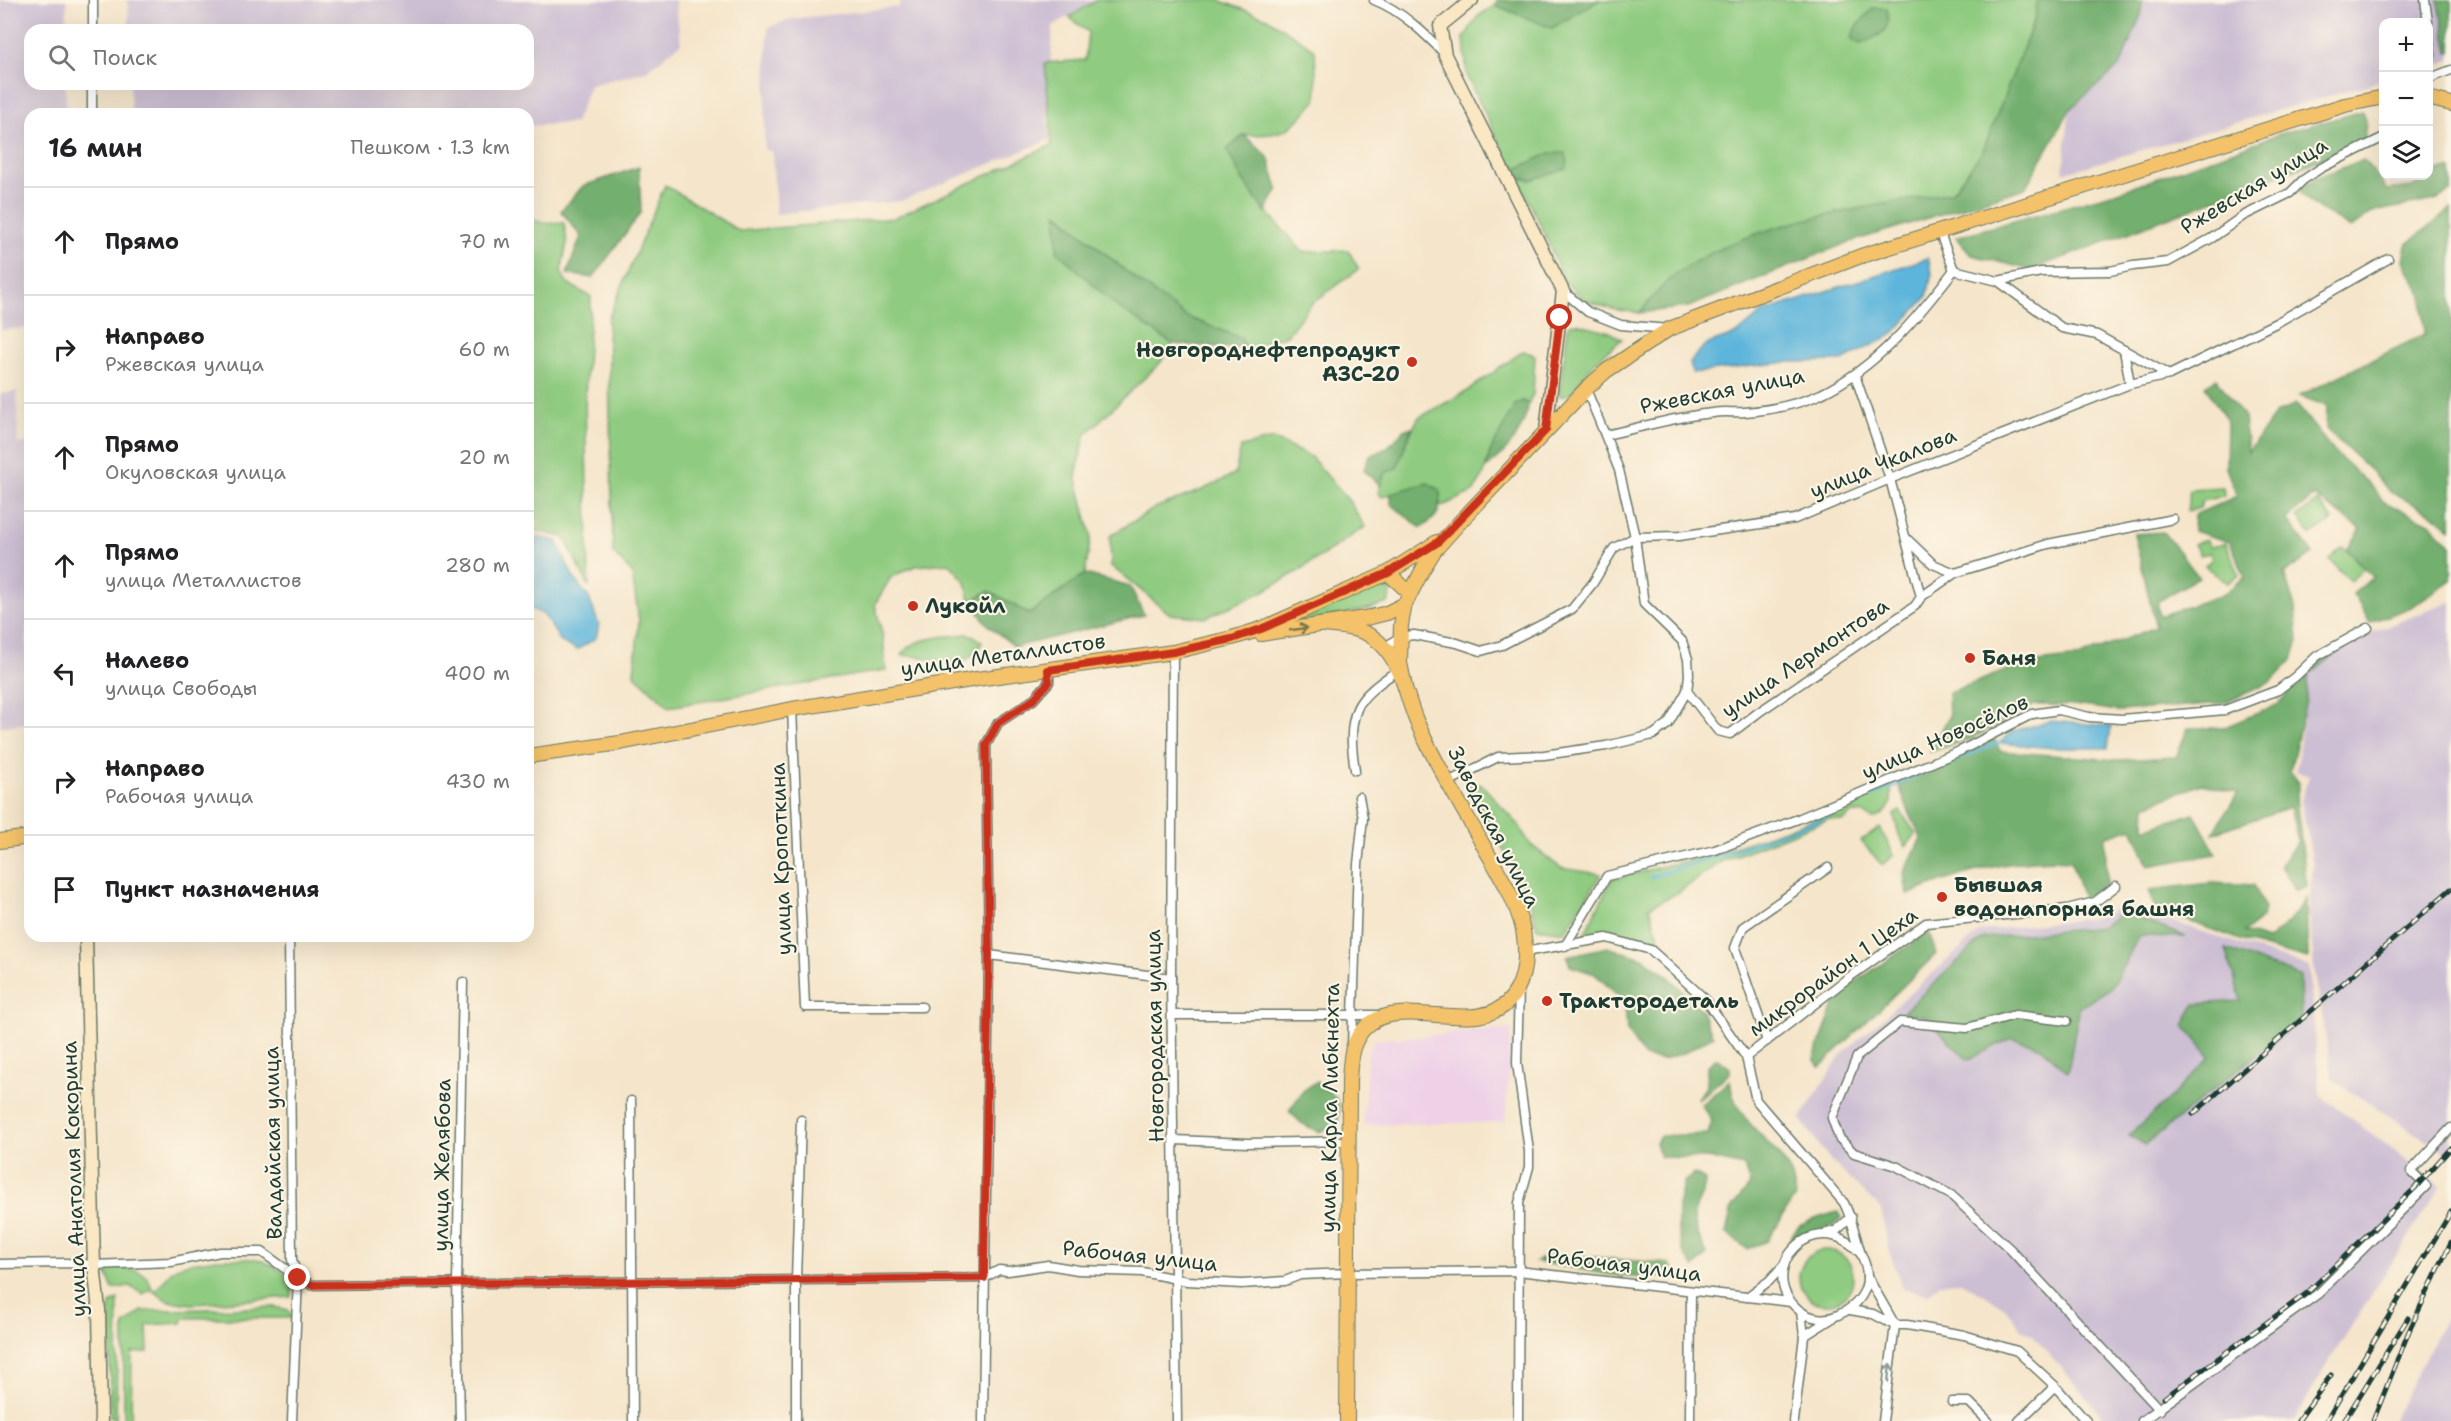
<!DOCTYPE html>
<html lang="ru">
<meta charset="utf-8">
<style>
:root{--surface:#fff;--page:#f2f2f2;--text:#202124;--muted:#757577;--line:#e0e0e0}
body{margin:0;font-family:"Shantell Sans",sans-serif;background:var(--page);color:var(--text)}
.controls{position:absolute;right:18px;top:18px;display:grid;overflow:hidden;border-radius:12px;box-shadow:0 6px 24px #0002}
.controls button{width:54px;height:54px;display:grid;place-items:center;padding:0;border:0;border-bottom:2px solid var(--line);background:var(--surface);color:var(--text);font:30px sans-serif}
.stop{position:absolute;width:18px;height:18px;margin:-14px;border:4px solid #c8321e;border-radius:50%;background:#fff}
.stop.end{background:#c8321e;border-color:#fff;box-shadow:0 2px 6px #0008}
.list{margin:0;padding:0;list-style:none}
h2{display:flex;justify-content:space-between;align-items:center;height:78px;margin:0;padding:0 24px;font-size:26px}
h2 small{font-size:20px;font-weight:400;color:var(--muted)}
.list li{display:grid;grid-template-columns:39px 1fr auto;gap:18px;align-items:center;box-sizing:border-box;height:108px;padding:0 24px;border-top:2px solid var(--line)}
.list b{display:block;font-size:22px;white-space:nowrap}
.list p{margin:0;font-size:20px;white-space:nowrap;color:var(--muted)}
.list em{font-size:20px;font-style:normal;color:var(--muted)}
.icon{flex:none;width:33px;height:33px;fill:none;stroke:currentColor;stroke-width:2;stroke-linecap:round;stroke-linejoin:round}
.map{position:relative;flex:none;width:2451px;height:1421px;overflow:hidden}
.search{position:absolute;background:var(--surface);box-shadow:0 6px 24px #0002;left:24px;top:24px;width:510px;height:66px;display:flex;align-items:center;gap:15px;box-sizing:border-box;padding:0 21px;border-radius:18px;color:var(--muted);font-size:22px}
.panel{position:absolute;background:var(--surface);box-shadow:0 6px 24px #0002;left:24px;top:108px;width:510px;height:834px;border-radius:18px}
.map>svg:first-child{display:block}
</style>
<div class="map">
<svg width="2451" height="1421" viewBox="0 0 2451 1421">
<rect width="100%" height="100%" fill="#fcf5e5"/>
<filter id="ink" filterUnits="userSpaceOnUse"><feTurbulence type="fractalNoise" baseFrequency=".0167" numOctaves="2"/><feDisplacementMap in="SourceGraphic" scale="12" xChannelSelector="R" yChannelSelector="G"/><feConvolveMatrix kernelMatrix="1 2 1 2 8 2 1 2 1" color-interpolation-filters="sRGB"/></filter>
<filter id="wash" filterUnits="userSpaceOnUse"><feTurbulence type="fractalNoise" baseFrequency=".008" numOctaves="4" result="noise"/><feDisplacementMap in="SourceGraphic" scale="24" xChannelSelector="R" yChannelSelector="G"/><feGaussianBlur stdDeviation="1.35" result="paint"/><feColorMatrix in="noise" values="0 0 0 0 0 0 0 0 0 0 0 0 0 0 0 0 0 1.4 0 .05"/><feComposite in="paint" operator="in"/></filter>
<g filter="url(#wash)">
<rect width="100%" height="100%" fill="#f5e5ca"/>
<path fill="#eed0e7" d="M1512 1029 1505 1122 1363 1125 1368 1053 1374 1040Z"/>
<g fill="#ccbed3">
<path d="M0 0H67L66 30H30V84H66V114H30V328L0 330Z"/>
<path d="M128 0H675L681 43 647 71 590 85 575 123 528 126V114H131L130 84H528V30H129Z"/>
<path d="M901 0H1095L1053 26 1047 120 1051 139 901 201 776 214 772 151 764 150 768 28 790 19 899 7Z"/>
<path d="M2081 0H2451V60L2429 67 2428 22H2384L2383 80 2063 173Z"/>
<path d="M17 391 18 444 30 442V626L26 627 30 723 0 727V394Z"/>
<path d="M2451 602V1156L2333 1080 2314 968 2309 908 2313 864 2301 801 2309 776 2296 771 2309 674 2359 637Z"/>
<path d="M2120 904 2309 967 2320 1095 2441 1186 2328 1363 2294 1421H2107L2033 1335 2022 1330 2005 1307 1961 1282 1940 1283 1929 1294 1903 1289 1889 1251 1881 1209 1831 1161 1800 1119 1842 1054 1980 931 2104 917Z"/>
<path d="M2451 1307V1421H2392Z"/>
</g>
<g fill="#8fcb80" stroke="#57845a" stroke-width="1.5">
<path d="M1097 0H1218L1267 18 1315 50 1317 99C1288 132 1289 135 1244 135L1227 150C1248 191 1272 219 1303 252L1348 250 1359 269 1311 304 1287 335 1245 349 1241 338 1187 317 1134 278 1058 213 1116 306 1173 344 1160 363 1085 435 1076 476 1091 535 1085 574 1029 614 989 591 970 601 966 582 949 563 915 566 891 577 875 604 883 637 886 670 669 707 634 674 639 621 632 573 613 553 608 319 665 185 739 231 894 218 1052 145 1045 63 1085 60 1088 32 1069 17Z"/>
<path d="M1599 0H2038L2035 18 1983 151 1952 192 1820 217 1676 274 1639 313 1612 309 1584 300 1563 279 1544 232 1467 77 1464 38 1478 16 1495 5 1552 28Z"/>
<path d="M528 218 543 223H564L567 243 561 272 567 283 591 297 585 396 589 587 564 537 528 529Z"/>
<path d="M1576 323 1610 332 1622 339 1597 360 1569 395 1559 396 1568 327 1570 324Z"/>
<path d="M1523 351 1535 355 1533 394 1528 404 1522 401 1490 452 1483 477 1473 492 1440 507V490L1427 483 1382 497 1378 492 1385 472 1407 441 1418 418 1466 392Z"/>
<path d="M1273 439 1311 457 1349 501 1365 527 1297 572 1260 593 1205 618 1170 614 1111 566 1110 536 1155 508 1202 490 1235 474 1241 447Z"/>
<path d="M2223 487 2224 496 2202 501 2200 508 2187 511 2190 489Z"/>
<path d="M2318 501 2333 520 2311 535 2297 517Z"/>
<path d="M2206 539 2210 546 2226 543 2239 575 2227 583 2205 566 2212 559 2210 553 2200 555 2194 544Z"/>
<path d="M2343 547 2365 568 2350 581 2329 559Z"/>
<path d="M1378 586 1392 590 1388 603 1369 609 1300 623 1299 619Z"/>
<path d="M967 634 974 636 982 642C970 670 944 662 921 657 915 656 908 656 902 655 912 636 948 637 967 634Z"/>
<path d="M1890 783C1894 801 1891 815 1872 819L1864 813H1852L1843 821 1829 819 1722 861 1679 892 1649 907 1660 941C1634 936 1610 930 1584 935L1612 879 1717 853 1807 822Z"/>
<path d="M1468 784H1481L1517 823 1530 844 1561 868 1601 874 1565 932 1537 928 1529 897Z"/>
<path d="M1900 811 1916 834 1906 847 1899 835 1894 815Z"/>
<path d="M1880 828 1894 855 1882 865 1861 841Z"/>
<circle cx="1826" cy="1277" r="27"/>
<path d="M217 1259C257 1259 262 1254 293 1281L291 1297 193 1304 168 1301 153 1291C162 1286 164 1279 170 1273 180 1262 203 1261 217 1259Z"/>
<path d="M115 1268C133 1269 147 1269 152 1289L143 1294 129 1286 113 1289 107 1274 109 1270Z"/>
<path d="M118 1299 116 1419 110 1416V1304Z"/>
<path d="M275 1307 288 1310 293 1318H183L182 1323 147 1325 148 1352 132 1353 131 1421H124V1325L142 1311Z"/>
</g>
<g fill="#73af6e" stroke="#497651" stroke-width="1.5">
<path d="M1497 0H1599L1552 28 1495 5Z"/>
<path d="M2038 0H2142L2141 15 2120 66 2071 108 2025 188 1847 243 1688 307 1639 313C1651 300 1663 283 1677 273 1757 218 1860 210 1952 192L1983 151 2035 18Z"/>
<path d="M2438 0H2451V52H2449Z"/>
<path d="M1873 8H1887C1892 33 1880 35 1860 44L1851 38 1858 25Z"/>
<path d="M2363 111 2366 121 2364 143 2031 270 1972 255 1956 237 2119 192 2279 134Z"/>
<path d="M1244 135 1268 157 1278 189 1265 212 1242 179 1227 150Z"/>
<path d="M1550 153H1565L1568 161 1566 169 1531 180 1520 178 1514 170Z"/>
<path d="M2364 160 2387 190 2412 187 2442 169H2451V192L2435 200 2373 212 2351 228 2312 204 2299 191 2315 178Z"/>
<path d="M639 167 641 212 593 278 567 274 581 236 561 211 583 186Z"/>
<path d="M2451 209V529L2433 514 2390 492 2371 471 2326 429 2327 406 2299 396 2425 334 2422 296 2403 261 2406 245Z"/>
<path d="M1057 213 1134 278 1187 317 1241 338 1245 349 1173 344 1116 306 1057 251Z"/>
<path d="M2217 379 2244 418 2248 452 2276 413 2296 404 2334 452 2368 483 2384 502 2430 523 2451 545V580L2409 608 2370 622 2353 594 2373 577 2347 550 2361 529 2314 496 2287 519 2313 554 2284 573 2295 608 2298 641 2292 660 2271 682 2225 703 2119 711 2082 706 2034 705 1971 739 1930 752 1949 716 1948 693 2023 664 2079 657 2156 627 2134 534 2163 532 2199 577 2157 602 2160 616 2222 595 2245 577 2230 542 2193 531 2194 515 2237 496 2226 468 2227 421 2205 386Z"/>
<path d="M1522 401 1528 404C1524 432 1508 452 1486 468L1490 452 1515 405Z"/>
<path d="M1412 427 1397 468 1385 473 1380 485 1364 470 1369 456 1387 448 1404 430Z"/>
<path d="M1427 483 1440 490C1440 512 1440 516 1421 528L1391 504V493Z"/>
<path d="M1085 574 1130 586 1144 615 1015 647 988 625 970 601 989 591 1029 614Z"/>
<path d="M2358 638 2309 674 2306 700 2290 771 2299 783 2296 799 2307 887 2296 891 2280 865 2298 841 2290 807 2213 833 2238 793 2202 784 2146 805 2145 829 2194 813 2216 854 2148 866 2132 828 2105 837 2107 884 2083 898 2071 861C2015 856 1958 874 1907 895L1904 873 1921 838C1913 819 1902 800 1898 781L1994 738 2000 751 2118 760 2176 757 2188 728H2223L2279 704 2307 669Z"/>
<path d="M2211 883 2254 885 2264 907 2262 918 2244 932 2267 940 2289 922 2306 899 2308 959 2249 943 2155 909 2149 890Z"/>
<path d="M2122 912 2186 937 2139 936 2112 987 2079 1008 2068 1072 2041 1047 2011 1038 1968 1060 1924 1016 1902 1013 1983 938 2102 927Z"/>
<path d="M1929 932 1936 954 1820 1067 1814 1059 1839 993Z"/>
<path d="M1607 947 1643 958 1668 976 1701 1010 1713 1036 1686 1052 1663 1060 1644 1057 1627 1031 1625 1002 1595 974 1570 966 1567 956Z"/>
<path d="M2226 949 2300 976 2301 1019 2145 1145 2129 1135 2166 1102 2210 1057 2184 1026 2195 1004 2241 1001Z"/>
<path d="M1716 1058 1730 1068V1072L1698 1100 1697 1098 1707 1086V1067Z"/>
<path d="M1730 1080C1733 1121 1770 1136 1788 1168 1793 1175 1794 1186 1796 1195L1767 1241 1747 1249 1726 1233 1732 1207 1750 1185 1744 1166 1708 1158 1661 1157 1655 1143 1660 1136 1708 1134 1712 1121 1701 1105Z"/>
<path d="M1316 1082C1337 1096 1343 1100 1337 1126L1319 1132 1301 1123 1289 1111 1303 1091Z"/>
<path d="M1694 1174 1705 1180C1705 1196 1694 1205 1694 1216 1694 1229 1702 1243 1707 1254L1694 1268 1683 1252 1678 1230V1205L1684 1182Z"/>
<path d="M1838 1212 1841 1218 1833 1226 1806 1233 1789 1248C1788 1223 1818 1218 1838 1212Z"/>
<path d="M1582 1256 1670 1264 1675 1274C1630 1285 1581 1267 1536 1262L1544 1257Z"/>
</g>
<g fill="#5db5db" stroke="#3e7988" stroke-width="1.5">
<path d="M1928 258 1932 273 1927 297 1892 335 1842 361 1789 362 1692 373 1690 362 1705 345 1737 334 1763 312Z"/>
<path d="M528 536 557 541 573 577 589 598 599 625 596 638 577 650 561 642 544 615 528 607Z"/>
<path d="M2051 721 2111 726 2108 748H2053L2000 743 2013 731Z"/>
</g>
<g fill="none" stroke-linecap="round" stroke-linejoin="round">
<path stroke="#5db5db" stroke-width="3" d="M1650 877 1719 856 1819 820 1936 767 2000 743"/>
</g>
</g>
<g filter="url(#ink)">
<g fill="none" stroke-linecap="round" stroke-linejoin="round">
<g stroke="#6a7868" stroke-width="11">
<g id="street">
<path d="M1374 0C1402 11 1424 33 1445 54"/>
<path d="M2425 0 2428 22"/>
<path d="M2428 28 2431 55 2428 63"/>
<path d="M93 30V0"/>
<path d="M2428 79 2451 70"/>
<path d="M92 114V84"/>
<path d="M1939 231 1954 270"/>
<path d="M1998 281 2062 328 2097 335 2169 375"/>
<path d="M1563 291 1588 312 1621 325 1669 329"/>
<path d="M2124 350 2130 384"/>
<path d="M1855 375 1890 479 1921 597"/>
<path d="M1586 389 1605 435C1640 428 1677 416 1713 413 1724 411 1735 413 1745 412 1770 410 1799 404 1821 394 1877 367 1917 318 1954 270L1998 281 2041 272 2110 271 2133 266 2168 262 2212 238 2243 216 2290 193 2303 180 2321 168 2384 137"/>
<path d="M1605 435 1619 470 1635 537 1644 604 1682 641 1688 659 1689 675 1687 691"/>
<path d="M1907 539 1933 564 1955 573"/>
<path d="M1385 648 1399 637 1414 635 1457 643 1481 651 1502 645 1572 609 1593 583 1614 548 1635 537 1679 536 1795 519 1890 479 2130 384 2169 375 2278 322 2388 259"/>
<path d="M1173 652 1171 978 1177 1421"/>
<path d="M792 709 805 1007H922"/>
<path d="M1355 770C1352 751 1349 728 1357 709 1363 693 1387 678 1401 668"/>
<path d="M1448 782 1498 757 1544 755 1606 746 1653 735 1668 724 1687 691 1718 731 1730 734 1759 712 1915 606 1921 597 1955 573 2048 544 2173 519"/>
<path d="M289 936 292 1260 298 1278 292 1421"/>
<path d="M1565 946 1607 876 1715 850 1798 819 1960 751 2032 714 2059 710 2089 717 2122 719 2225 710 2278 690 2296 676 2317 656 2368 628"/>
<path d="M1524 952 1607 938 1651 950 1706 1000 1746 1057 1756 1100 1844 1203C1852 1219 1855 1234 1860 1251 1862 1257 1865 1262 1866 1268 1871 1290 1857 1307 1838 1315 1826 1321 1810 1319 1799 1310 1752 1272 1814 1201 1861 1254"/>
<path d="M989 955 1171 978"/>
<path d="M1172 1015H1381"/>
<path d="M2067 1021 2015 1015 1967 1028 1900 1022 1857 1057 1832 1118 1839 1138 1854 1153 1896 1166 1951 1195 2010 1249 2160 1410"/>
<path d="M1767 1041 1735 948 1743 927 1828 868"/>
<path d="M1352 1047 1358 864 1363 818 1359 797"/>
<path d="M1746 1057 1848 978 1926 923 2067 909 2095 902 2116 886"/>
<path d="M631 1101 633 1421"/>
<path d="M1174 1140 1248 1143 1349 1141"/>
<path d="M1827 1233 1837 1230 1851 1217"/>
<path d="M0 1264 66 1263 94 1265 171 1262 220 1252H262L298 1278 312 1285 984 1278 999 1270 1008 1271 1048 1265 1078 1270 1142 1272 1187 1281 1242 1284 1285 1281 1300 1275 1348 1273 1518 1271 1791 1302"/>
<path d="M1867 1276 1895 1325"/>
<path d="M1747 1297 1769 1281 1784 1265"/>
<path d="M1850 1310 1873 1314 1894 1325"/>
<path d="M1895 1325H1907L1964 1335 2017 1351 2055 1386 2086 1421"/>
<path d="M1804 1336 1831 1319"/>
<path d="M1952 1402H1969L1988 1421"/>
<path d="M460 1421 457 1282 463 982"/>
<path d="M796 1421V1280L801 1120"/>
<path d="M983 1421 989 955 986 745 998 723 1033 700 1049 682V670"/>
<path d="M1518 1421 1519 1203 1529 1167V1151L1517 1063 1519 988"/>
<path d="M1690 1421 1691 1292"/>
<path d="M1794 1421 1804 1336 1801 1311"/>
<path d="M1883 1421 1895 1325"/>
<path d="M2019 1421 2055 1386"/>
<path d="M2142 1421 2319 1293 2426 1186 2411 1171 2451 1128"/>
</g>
</g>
<g stroke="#6a7868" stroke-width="15">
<g id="secondary">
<path d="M1472 0 1440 26 1445 55 1563 291 1546 430"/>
<path d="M86 936 94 1265 99 1310 101 1421"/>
</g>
</g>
<g stroke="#6a7868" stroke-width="16">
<g id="primary">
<path d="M2428 98 2451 104"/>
<path d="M1388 573 1410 593"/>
<path d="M1325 625C1344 627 1365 628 1380 643 1402 664 1405 693 1416 720 1436 766 1463 808 1487 852 1501 876 1517 903 1523 930 1527 952 1526 978 1513 996 1477 1048 1377 976 1353 1048 1350 1058 1350 1069 1349 1080L1347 1421"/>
<path d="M1261 634 1371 617 1387 613 1405 604"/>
<path d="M1405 687 1400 663 1401 625 1405 604 1423 569 1434 551 1459 523 1586 389 1606 371 1669 329 1861 256 2345 105 2384 97"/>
<path d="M528 756 620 743 792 709 977 679 1173 652 1232 638 1261 629 1388 573 1437 542"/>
<path d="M0 841 30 837"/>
</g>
</g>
<use href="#street" stroke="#fff" stroke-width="8"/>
<use href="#secondary" stroke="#fae7c3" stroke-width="12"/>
<use href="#primary" stroke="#f3c26a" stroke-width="14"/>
<g stroke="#1f3d34" stroke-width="5">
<g id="rail">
<path d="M2193 1114 2451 889"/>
<path d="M2164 1398 2307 1293 2415 1188 2451 1148"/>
<path d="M2298 1421 2331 1375"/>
<path d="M2326 1421 2451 1212"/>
<path d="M2344 1421 2408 1318"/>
<path d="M2373 1421 2409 1331 2451 1242"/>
</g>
</g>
<use href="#rail" stroke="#fcf5e5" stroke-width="3" stroke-dasharray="9" stroke-linecap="butt"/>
</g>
<defs><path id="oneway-shaft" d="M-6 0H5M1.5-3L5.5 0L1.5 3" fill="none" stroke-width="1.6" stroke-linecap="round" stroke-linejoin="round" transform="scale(1.5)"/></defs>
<use stroke="#7e794c" href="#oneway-shaft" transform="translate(1299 629) rotate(-8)"/>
<use stroke="#8f9e9a" href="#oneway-shaft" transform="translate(1889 1373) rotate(-83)"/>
</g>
<g fill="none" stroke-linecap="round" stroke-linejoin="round" filter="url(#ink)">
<path stroke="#c8321e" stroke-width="8" d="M298 1278 312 1285 984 1278 989 955 986 745 998 723 1033 700 1049 682 1048 670 1173 652 1232 639 1261 629 1388 573 1438 542 1546 430 1560 318"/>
</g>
<g fill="#c8321e" stroke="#fcf5e5" stroke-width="2">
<circle cx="1412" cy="362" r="6"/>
<circle cx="913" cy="606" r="6"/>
<circle cx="1970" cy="658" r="6"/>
<circle cx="1942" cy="897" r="6"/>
<circle cx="1547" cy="1001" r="6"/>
</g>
<g text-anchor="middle" stroke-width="4.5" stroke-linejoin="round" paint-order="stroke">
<g font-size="21" fill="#1f3d34" stroke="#fcf5e5">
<text transform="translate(2254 186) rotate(-31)" y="7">Ржевская улица</text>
<text transform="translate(1722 391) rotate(-11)" y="7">Ржевская улица</text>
<text transform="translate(1883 463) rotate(-22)" y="7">улица Чкалова</text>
<text transform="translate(1003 655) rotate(-8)" y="7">улица Металлистов</text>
<text transform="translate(1805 658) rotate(-34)" y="7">улица Лермонтова</text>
<text transform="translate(1945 737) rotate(-24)" y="7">улица Новосёлов</text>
<text transform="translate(1494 827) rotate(63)" y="7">Заводская улица</text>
<text transform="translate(781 859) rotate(-92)" y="7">улица Кропоткина</text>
<text transform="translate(1833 972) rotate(-36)" y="7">микрорайон 1 Цеха</text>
<text transform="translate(1155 1036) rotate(-91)" y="7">Новгородская улица</text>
<text transform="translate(1330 1108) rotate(-89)" y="7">улица Карла Либкнехта</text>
<text transform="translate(273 1143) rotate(-91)" y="7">Валдайская улица</text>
<text transform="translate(442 1165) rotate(-89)" y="7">улица Желябова</text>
<text transform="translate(74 1179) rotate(-92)" y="7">улица Анатолия Кокорина</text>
<text transform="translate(1140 1256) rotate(6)" y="7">Рабочая улица</text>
<text transform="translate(1624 1265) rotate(7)" y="7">Рабочая улица</text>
</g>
<g font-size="21" font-weight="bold" fill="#1f3d34" stroke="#fcf5e5" text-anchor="start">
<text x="1400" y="357" text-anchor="end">Новгороднефтепродукт<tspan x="1400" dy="24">АЗС-20</tspan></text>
<text x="925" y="613">Лукойл</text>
<text x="1982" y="665">Баня</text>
<text x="1954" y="892">Бывшая<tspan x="1954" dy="24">водонапорная башня</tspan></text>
<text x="1559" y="1008">Трактородеталь</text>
</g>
</g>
</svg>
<div class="controls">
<button>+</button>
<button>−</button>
<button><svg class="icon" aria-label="layers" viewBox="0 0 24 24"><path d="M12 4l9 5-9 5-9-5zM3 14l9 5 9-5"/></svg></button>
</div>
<div class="stop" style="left:1560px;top:318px"></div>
<div class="stop end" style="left:298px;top:1278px"></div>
<div class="search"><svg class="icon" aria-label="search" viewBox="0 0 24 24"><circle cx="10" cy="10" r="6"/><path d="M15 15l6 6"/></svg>Поиск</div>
<section class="panel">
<h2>16 мин<small>Пешком · 1.3 km</small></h2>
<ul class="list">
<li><svg class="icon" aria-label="ahead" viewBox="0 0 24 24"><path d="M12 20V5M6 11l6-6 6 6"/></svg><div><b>Прямо</b></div><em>70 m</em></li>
<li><svg class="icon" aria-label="right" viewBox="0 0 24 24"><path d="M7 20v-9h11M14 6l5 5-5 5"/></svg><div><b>Направо</b><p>Ржевская улица</p></div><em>60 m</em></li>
<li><svg class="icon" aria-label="ahead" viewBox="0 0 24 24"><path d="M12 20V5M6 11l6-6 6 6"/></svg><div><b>Прямо</b><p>Окуловская улица</p></div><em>20 m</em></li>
<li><svg class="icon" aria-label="ahead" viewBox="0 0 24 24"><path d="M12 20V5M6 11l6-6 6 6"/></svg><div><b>Прямо</b><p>улица Металлистов</p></div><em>280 m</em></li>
<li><svg class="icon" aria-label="left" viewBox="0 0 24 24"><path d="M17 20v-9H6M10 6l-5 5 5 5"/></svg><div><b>Налево</b><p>улица Свободы</p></div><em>400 m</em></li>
<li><svg class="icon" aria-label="right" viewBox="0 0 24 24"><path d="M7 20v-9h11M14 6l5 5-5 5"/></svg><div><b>Направо</b><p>Рабочая улица</p></div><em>430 m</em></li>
<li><svg class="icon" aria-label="arrive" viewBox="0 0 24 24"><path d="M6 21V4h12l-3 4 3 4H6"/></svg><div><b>Пункт назначения</b></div></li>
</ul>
</section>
</div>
